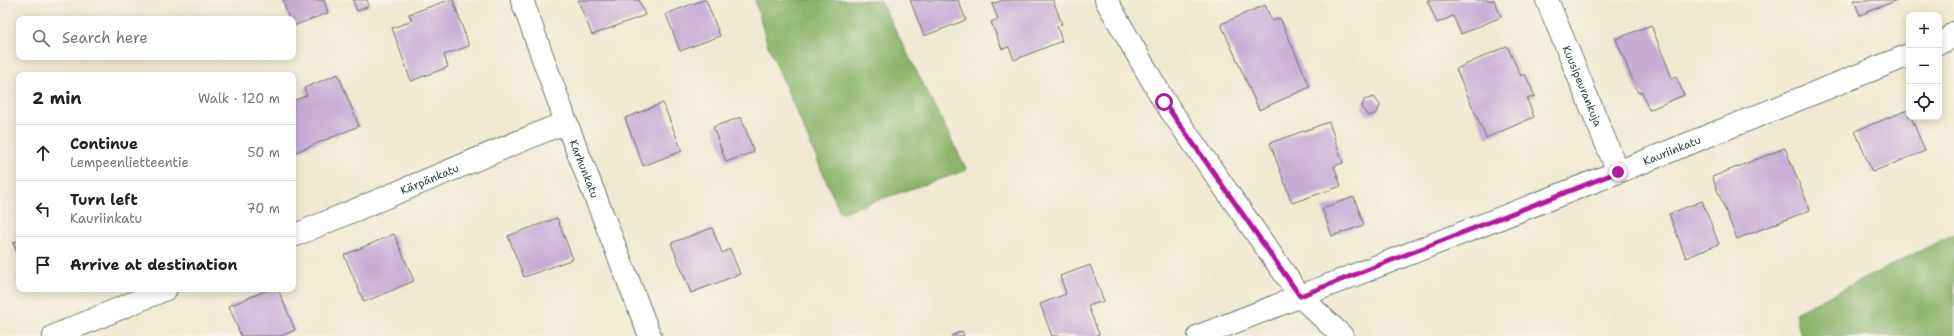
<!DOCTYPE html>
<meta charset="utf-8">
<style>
:root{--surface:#fff;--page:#f2f2f2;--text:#202124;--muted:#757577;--line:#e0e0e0}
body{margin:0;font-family:"Shantell Sans",sans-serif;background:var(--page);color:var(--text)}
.controls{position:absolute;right:12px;top:12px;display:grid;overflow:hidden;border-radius:8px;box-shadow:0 2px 10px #0003}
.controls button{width:36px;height:36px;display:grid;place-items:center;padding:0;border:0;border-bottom:1px solid var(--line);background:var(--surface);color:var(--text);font:20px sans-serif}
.stop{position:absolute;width:12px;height:12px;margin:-9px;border:3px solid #b5179e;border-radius:50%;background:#fff}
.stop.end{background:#b5179e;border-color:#fff;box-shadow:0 1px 4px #0008}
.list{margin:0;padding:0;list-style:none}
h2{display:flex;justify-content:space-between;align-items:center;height:52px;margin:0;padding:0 16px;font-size:17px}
h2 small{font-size:13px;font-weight:400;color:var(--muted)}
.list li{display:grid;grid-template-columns:26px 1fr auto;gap:12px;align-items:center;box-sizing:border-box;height:56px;padding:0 16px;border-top:1px solid var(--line)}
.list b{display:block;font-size:15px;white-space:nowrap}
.list p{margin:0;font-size:13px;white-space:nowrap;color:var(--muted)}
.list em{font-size:13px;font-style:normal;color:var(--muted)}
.icon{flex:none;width:22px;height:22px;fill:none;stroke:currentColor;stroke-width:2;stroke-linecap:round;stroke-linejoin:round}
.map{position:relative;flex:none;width:1954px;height:336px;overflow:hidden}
.search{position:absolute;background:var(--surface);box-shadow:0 2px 10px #0003;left:16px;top:16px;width:280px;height:44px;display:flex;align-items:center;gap:10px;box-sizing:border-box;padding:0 14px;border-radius:8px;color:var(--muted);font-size:15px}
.panel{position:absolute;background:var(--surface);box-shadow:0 2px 10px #0003;left:16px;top:72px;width:280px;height:220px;border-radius:8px}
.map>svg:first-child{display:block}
</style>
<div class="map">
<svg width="1954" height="336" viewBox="0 0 1954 336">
<rect width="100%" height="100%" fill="#f7f3e8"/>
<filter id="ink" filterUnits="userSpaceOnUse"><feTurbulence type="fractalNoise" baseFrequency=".025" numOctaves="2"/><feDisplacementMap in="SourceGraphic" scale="8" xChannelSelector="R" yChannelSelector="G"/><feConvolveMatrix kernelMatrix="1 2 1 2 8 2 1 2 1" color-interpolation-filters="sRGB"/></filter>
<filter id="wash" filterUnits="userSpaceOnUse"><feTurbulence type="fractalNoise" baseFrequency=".012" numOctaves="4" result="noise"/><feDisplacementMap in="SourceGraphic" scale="16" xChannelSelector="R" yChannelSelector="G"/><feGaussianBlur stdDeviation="0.9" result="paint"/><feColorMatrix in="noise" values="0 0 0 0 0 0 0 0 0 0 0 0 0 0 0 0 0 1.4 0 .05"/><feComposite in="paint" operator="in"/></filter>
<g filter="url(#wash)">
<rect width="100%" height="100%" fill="#f0e9d2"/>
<g fill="#8cb46a" stroke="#56784f">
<path d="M755 0H880L967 170 840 213 767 43Z"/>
<path d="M1954 234V336H1801L1795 313Z"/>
</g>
<g id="blocks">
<g fill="#c7add4">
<path d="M283 0H324L328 13 293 26V19H289Z"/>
<path d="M353 0H367L369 6 357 11Z"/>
<path d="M449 0H453L469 46 444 55 448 67 411 81 392 28 412 21 409 14Z"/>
<path d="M578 0H639L645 15 592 35Z"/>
<path d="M703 0H706L720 36 680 51 666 14Z"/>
<path d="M910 0H958L966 20 924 36Z"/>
<path d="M1003 0H1053L1062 24 1057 26 1062 41 1014 60 1009 47 1002 49 991 22 998 19 992 4Z"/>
<path d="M1427 0H1494L1501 17 1461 34 1453 16 1437 23Z"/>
<path d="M1854 0H1897L1860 15Z"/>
<path d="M1265 5 1272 21 1280 18 1310 87 1259 110 1221 24Z"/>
<path d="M1651 25 1672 78 1676 76 1684 95 1649 110 1642 92 1638 93 1616 39Z"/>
<path d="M1507 46 1521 76 1525 74 1535 96 1527 99 1534 117 1486 138 1456 69Z"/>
<path d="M338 74 359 126 294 153 293 101 307 95 304 88Z"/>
<path d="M1374 97 1380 105 1377 113 1368 116 1362 108 1364 100Z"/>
<path d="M663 103 682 151 643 166 625 118Z"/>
<path d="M1908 110 1909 117H1911L1925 151 1872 172 1855 131Z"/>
<path d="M741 117 754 152 726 162 713 127Z"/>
<path d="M1329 122 1343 163 1334 166 1341 186 1292 203 1270 143Z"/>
<path d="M1785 148 1810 210 1737 239 1712 177Z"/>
<path d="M1354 197 1364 225 1332 236 1322 208Z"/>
<path d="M1702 201 1719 244 1686 258 1669 214Z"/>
<path d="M557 218 573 259 524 277 508 236Z"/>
<path d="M712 228 722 253 730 249 740 274 691 293 671 243Z"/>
<path d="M394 234 414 281 364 302 344 255Z"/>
<path d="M19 240V257L13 243Z"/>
<path d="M1090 265 1104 301 1088 306 1099 334 1094 336H1052L1040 304 1066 294 1060 276Z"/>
<path d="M270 289H278L295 330 281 336H241L229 306Z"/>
<path d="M962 331 964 336H951Z"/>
</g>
</g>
</g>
<g filter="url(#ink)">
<use href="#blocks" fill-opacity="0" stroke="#68796b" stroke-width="1"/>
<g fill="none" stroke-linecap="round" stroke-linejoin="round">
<g stroke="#68796b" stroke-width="24">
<g id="street">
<path id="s1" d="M522 0 566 122 650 336"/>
<path d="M1106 0 1164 101 1300 296 1342 336"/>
<path id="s2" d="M1547 0 1618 172"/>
<path d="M1939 43 1947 40 1954 33"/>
<path id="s3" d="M293 236 566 122"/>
<path d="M54 336 166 289"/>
<path id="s4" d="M1199 336 1618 172 1909 55"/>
</g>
</g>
<use href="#street" stroke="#fff" stroke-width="22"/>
</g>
</g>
<g fill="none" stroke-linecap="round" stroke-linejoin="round" filter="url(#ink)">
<path stroke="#b5179e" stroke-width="5" d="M1164 102 1300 296 1618 172"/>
</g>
<g text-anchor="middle" stroke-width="3" stroke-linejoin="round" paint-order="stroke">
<g font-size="11" fill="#1f3d34" stroke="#f7f3e8">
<text dy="4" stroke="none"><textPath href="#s2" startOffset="93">Kuusipeurankuja</textPath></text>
<text dy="4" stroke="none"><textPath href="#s4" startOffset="508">Kauriinkatu</textPath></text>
<text dy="4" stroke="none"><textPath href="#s1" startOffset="180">Karhunkatu</textPath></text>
<text dy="4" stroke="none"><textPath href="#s3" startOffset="148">Kärpänkatu</textPath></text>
</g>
</g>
</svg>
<div class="controls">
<button>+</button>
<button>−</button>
<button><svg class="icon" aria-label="locate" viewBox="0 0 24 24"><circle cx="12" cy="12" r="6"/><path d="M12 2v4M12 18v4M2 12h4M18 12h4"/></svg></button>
</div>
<div class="stop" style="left:1164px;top:102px"></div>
<div class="stop end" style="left:1618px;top:172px"></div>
<div class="search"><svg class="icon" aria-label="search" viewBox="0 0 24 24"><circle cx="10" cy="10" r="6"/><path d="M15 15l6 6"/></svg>Search here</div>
<section class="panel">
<h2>2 min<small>Walk · 120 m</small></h2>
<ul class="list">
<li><svg class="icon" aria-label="ahead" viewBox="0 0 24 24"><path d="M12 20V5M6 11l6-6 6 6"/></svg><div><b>Continue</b><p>Lempeenlietteentie</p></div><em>50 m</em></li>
<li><svg class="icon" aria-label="left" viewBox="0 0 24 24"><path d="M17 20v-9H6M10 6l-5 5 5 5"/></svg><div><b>Turn left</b><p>Kauriinkatu</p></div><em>70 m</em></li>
<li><svg class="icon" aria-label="arrive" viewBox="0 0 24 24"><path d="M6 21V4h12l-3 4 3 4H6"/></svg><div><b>Arrive at destination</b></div></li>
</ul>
</section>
</div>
